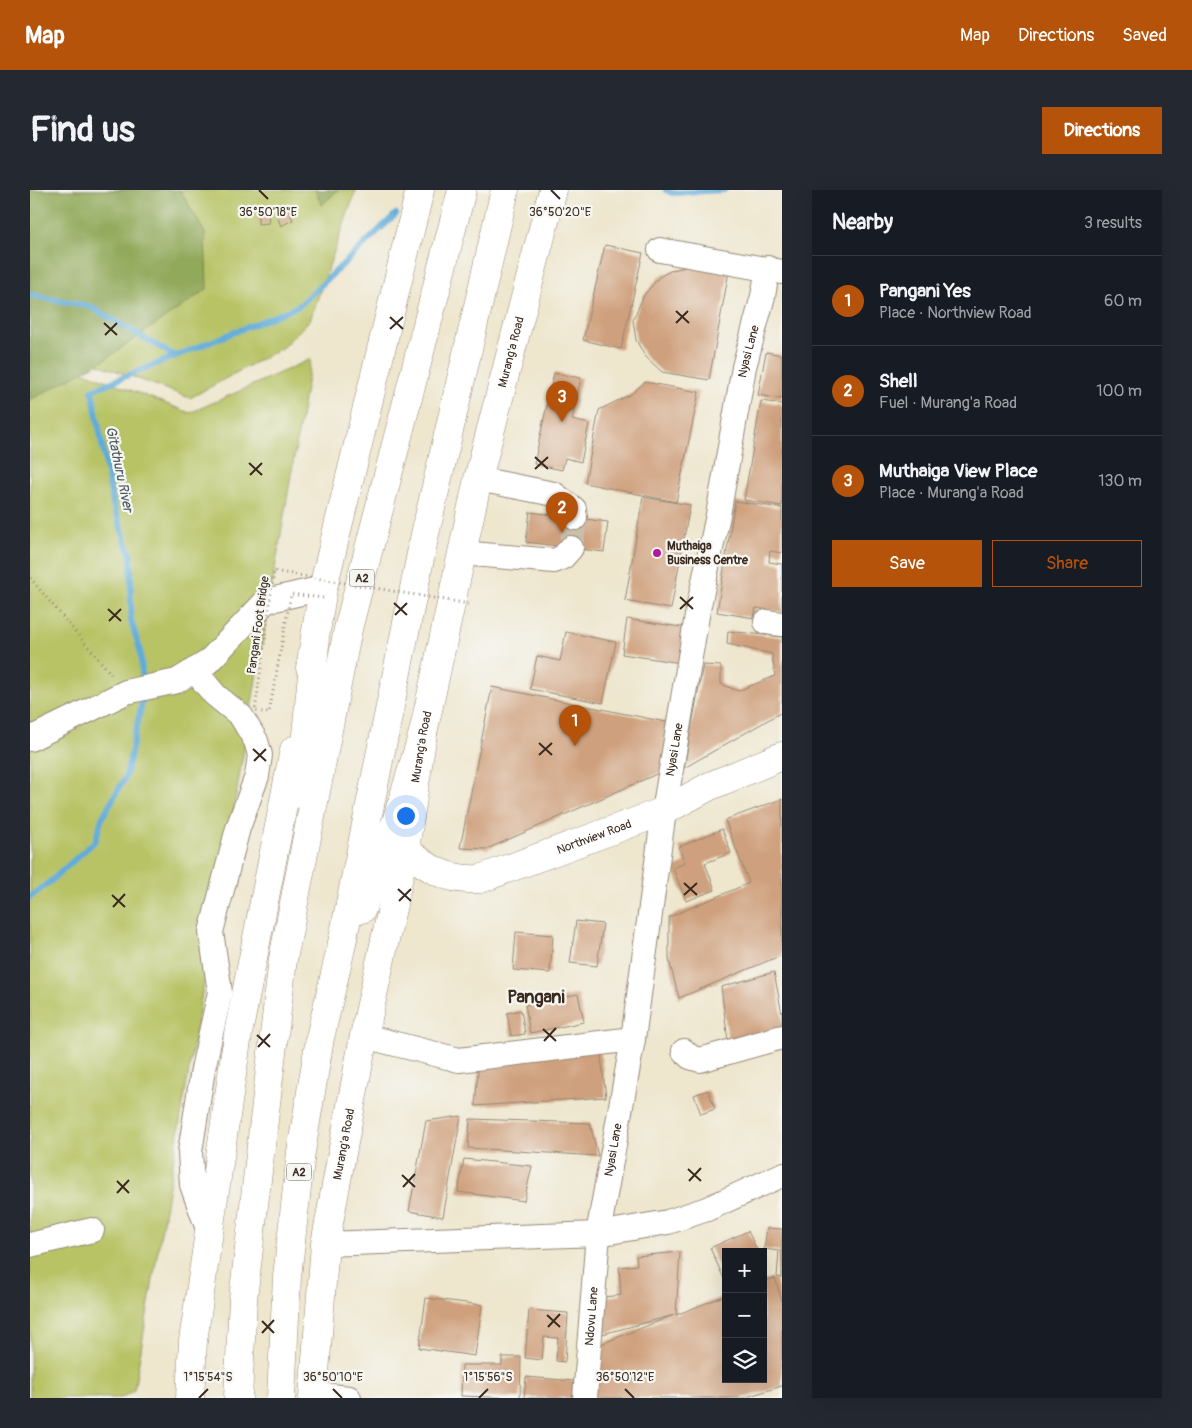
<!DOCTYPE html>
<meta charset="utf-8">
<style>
:root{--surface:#171b24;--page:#242831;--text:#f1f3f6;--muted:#9ea1a6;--line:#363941;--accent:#b45309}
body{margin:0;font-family:Pangolin,sans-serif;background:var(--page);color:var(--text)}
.controls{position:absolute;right:15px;bottom:15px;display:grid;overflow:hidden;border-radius:0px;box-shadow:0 5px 20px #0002}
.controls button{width:45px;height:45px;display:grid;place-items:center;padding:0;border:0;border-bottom:1px solid var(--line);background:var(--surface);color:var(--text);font:25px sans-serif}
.you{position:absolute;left:375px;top:625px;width:18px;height:18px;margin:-12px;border:4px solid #fff;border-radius:50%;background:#1a73e8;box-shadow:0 0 0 8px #1a73e833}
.badge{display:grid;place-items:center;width:32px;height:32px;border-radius:50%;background:var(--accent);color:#fff;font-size:16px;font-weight:700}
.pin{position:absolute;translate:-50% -41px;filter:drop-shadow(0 1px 2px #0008)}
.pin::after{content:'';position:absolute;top:26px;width:18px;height:15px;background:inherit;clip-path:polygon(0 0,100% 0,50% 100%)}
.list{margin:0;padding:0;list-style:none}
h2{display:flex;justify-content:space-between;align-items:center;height:65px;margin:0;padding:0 20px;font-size:21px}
h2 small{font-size:16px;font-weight:400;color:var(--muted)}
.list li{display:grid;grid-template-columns:32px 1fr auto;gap:15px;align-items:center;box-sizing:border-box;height:90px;padding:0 20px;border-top:1px solid var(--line)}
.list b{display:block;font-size:19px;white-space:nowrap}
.list p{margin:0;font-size:16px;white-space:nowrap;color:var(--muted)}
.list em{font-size:16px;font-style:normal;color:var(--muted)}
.actions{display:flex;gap:10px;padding:15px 20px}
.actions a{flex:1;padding:11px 0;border:1px solid var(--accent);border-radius:0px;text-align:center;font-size:18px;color:var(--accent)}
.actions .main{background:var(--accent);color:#fff}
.icon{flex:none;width:28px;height:28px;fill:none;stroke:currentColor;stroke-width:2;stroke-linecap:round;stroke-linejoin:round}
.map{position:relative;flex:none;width:752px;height:1208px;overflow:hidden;border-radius:0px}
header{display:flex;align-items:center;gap:30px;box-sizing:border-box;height:70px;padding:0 25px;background:var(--accent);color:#fff}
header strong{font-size:24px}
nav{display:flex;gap:28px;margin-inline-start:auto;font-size:18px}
.intro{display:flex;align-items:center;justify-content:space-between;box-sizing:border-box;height:120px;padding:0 30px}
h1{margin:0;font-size:35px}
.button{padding:12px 22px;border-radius:0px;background:var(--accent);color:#fff;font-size:18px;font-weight:700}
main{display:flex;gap:30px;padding:0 30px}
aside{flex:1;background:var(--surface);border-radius:0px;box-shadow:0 5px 20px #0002}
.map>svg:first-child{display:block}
</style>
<header>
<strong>Map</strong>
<nav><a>Map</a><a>Directions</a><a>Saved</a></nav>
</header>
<div class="intro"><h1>Find us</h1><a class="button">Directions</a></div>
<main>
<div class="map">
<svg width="752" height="1208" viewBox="0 0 752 1208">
<rect width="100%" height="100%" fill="#f6f6f2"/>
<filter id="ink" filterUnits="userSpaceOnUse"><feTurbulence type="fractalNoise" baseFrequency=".02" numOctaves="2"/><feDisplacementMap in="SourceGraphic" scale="10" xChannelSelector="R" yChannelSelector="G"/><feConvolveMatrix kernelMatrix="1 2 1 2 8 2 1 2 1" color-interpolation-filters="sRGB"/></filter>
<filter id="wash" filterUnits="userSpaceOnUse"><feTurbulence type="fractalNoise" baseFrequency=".0096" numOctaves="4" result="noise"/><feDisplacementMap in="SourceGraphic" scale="20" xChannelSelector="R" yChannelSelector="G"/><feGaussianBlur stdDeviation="1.12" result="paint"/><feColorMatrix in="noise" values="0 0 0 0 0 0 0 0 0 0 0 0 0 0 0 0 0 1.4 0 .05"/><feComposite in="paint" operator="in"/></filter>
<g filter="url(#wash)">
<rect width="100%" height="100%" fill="#eee6cd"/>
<g fill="#b7c365" stroke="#797642">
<path d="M0 0H326L280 130 253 157 160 208 0 149Z"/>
<path d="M0 161 160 223 281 169 104 1200 91 1208H0Z"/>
</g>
<g fill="#91a95a" stroke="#666a3c">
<path d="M0 0H150L175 43 177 99 74 170 0 210Z"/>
<path d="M285 0H308L292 15Z"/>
</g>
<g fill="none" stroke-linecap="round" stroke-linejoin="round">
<g stroke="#60acd8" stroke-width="6">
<path d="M636 0 642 3 694 0"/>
<path d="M0 105 59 116 145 166"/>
<path d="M113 493 110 460 101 431V367L83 314 62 200 269 116 366 24"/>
<path d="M0 707 21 691 65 651 72 628 96 586 114 503"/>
</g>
</g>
<g id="blocks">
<g fill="#cfa07d">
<path d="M257 18 263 30 251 36 246 24Z"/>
<path d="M228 22H238L239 33 228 34Z"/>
<path d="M575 55 613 63 591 159 553 150Z"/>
<path d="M656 77 699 81 679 190 632 182 615 166 606 150 603 130 614 105 629 87 642 80Z"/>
<path d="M736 162 752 165V209L728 205Z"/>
<path d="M524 183 551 188 542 230 559 234 551 272 535 268 532 280 504 274Z"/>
<path d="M615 192 669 202 646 312 555 293 569 220 601 204Z"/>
<path d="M731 211 752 214V316L714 310Z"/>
<path d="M613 307 660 315 641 419 595 411Z"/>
<path d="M705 311 752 318V363L740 361 739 372 752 374V422L726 418 724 428 687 422Z"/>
<path d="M500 322 578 332 574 362 496 352Z"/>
<path d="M597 429 657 438 651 473 592 464Z"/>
<path d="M698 441 752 447V522L654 578 673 475 691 476V494L708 501 745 486 742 464 697 454Z"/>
<path d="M536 442 586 452 573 513 500 499 507 466 530 471Z"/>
<path d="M462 497 641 533 638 579 457 659 430 658Z"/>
<path d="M752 609V765L649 808 639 770V727L719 693 695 630Z"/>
<path d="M692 639 701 663 675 673 685 700 656 711 643 678 655 673 649 657Z"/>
<path d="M546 731 573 734 567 776 540 773Z"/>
<path d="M486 742 523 745 520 783 483 780Z"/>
<path d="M744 782 752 824V840L698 851 691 797Z"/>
<path d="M548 804 554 832 500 843 495 815Z"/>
<path d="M491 820 495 844 481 846 477 823Z"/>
<path d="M570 858 576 907 445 916 449 871Z"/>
<path d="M678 900 685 919 671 924 664 905Z"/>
<path d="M431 926 413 1027 379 1021 396 931Z"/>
<path d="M440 929 560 933 568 966 438 958Z"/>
<path d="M434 969 502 976 494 1011 428 1002Z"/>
<path d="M737 1038 752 1039V1088L747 1087 749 1061 734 1059Z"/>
<path d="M718 1041 728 1062H696V1093L680 1058Z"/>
<path d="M650 1062 646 1125 696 1105V1189H733V1091L745 1088 752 1112V1196L713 1208H562L566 1156 644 1125 569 1145 566 1108 591 1105 589 1077 607 1075 606 1066Z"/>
<path d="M396 1108 452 1115 445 1166 389 1158Z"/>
<path d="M499 1120 538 1123 535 1172 526 1171 528 1148 514 1147 512 1170 495 1168Z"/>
<path d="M472 1167H491L490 1208 431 1206 432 1175H472Z"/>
<path d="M496 1187 544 1191 542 1208H494Z"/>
</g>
</g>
</g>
<g filter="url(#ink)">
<use href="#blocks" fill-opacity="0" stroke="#948876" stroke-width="1"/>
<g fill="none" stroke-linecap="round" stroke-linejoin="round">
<path stroke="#cac0aa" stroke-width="24" stroke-dasharray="24 12" stroke-linecap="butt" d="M541 358 545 328"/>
<g stroke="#948876" stroke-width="26">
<g id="minor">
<path d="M630 60 752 82"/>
<path d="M448 289 524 304 544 319 545 328"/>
<path d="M431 363 524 371 533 367 541 358"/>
<path d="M736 432 752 434"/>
<path d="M164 480 185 505 211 526 226 551 230 565 227 586 208 638 181 742 190 802 173 879 160 962 162 995 178 1039"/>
<path d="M0 549 96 502 147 491 178 472 236 411 293 398"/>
<path d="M334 846 429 870 603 849"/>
<path d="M654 861 660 867 670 870 752 847"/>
<path d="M295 1054 568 1044 638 1032 677 1019 752 985"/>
<path d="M0 1055 62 1040"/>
<path d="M283 1204 319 1208"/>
<path id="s1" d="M555 1208 568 1044 603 849 634 621 668 420 688 325 714 177 733 106 738 78"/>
</g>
</g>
<g stroke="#948876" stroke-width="29">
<g id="major">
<path d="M280 478 293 398 390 0"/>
<path id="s2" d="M375 659C399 680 418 691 450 689L634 621 680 596 752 566"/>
<path d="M160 1208 163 1151 208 844 264 560"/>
<path id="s3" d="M283 1208 295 1054 334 846 375 659 393 543 448 289 523 0"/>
</g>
</g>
<g stroke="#948876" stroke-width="29">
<g id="highway">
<path d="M270 604 285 455"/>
<path d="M332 719 367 629 393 543"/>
<path d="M208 1208 213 1109 253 769 318 439 432 0"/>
<path d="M251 1208 257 1087 271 962 290 848 311 758 395 344 475 0"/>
</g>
</g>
<path stroke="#948876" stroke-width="3" stroke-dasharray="1 4" stroke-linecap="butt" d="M0 388 81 484"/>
<use href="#minor" stroke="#fff" stroke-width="24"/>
<use href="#major" stroke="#fff" stroke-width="28"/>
<use href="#highway" stroke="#fff" stroke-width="28"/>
<path stroke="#948876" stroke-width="3" stroke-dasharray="1 4" stroke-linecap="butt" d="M293 408 261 404 239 523 225 521 244 381 439 414"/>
</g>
</g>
<path fill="none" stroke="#3b2a1e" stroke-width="2" d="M229 0 238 9M521 0 530 9M646 121 659 133M360 127 373 139M74 133 87 145M646 133 658 121M360 139 373 127M75 145 87 133M505 267 518 279M219 273 232 285M505 279 518 267M220 285 232 273M650 407 663 419M364 413 377 425M78 419 91 431M650 419 663 407M365 425 377 413M79 431 91 419M509 553 522 565M223 559 236 571M509 565 522 553M224 571 236 559M654 693 667 705M368 699 381 711M82 705 95 717M654 705 667 693M369 711 381 699M83 717 95 704M513 839 526 851M227 845 240 857M514 851 526 838M228 857 240 844M658 979 671 991M372 985 385 997M87 991 99 1003M659 991 671 978M373 997 385 984M87 1003 99 990M517 1125 530 1137M232 1131 244 1143M518 1137 530 1124M232 1143 244 1130M303 1199 312 1208M595 1199 604 1208M169 1208 178 1199M449 1208 458 1199"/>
<circle fill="#b5179e" stroke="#f6f6f2" stroke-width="2" cx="627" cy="363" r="5"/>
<g text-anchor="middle" stroke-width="4.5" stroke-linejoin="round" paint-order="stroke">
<g fill="#f6f6f2" stroke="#73675e" stroke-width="1">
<rect x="319.5" y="379.5" width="25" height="17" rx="4"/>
<rect x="256.5" y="973.5" width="25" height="17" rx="4"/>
</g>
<g font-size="11" font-weight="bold" fill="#3b2a1e">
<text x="332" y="392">A2</text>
<text x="269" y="986">A2</text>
</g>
<g font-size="12" fill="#3b2a1e" stroke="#f6f6f2">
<text dy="4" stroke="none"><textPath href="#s3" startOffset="1066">Murang'a Road</textPath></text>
<text dy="4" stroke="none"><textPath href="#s1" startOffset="1060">Nyasi Lane</textPath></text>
<text transform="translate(228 435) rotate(-82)" y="4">Pangani Foot Bridge</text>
<text dy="4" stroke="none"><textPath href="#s3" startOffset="661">Murang'a Road</textPath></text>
<text dy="4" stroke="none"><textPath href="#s1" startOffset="655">Nyasi Lane</textPath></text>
<text dy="4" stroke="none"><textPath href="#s2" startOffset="205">Northview Road</textPath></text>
<text dy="4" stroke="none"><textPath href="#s3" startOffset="256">Murang'a Road</textPath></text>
<text dy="4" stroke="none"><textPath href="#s1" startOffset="250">Nyasi Lane</textPath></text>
<text dy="4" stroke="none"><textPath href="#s1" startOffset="82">Ndovu Lane</textPath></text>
</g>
<g font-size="12" font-weight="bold" fill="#3b2a1e" stroke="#f6f6f2" text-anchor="start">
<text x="637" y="360">Muthaiga<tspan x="637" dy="14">Business Centre</tspan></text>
</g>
<g font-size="14" font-style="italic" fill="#48585f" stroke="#f6f6f2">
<text transform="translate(90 279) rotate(78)" y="5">Gitathuru River</text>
</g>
<g font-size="18" font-weight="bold" fill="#3b2a1e" stroke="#f6f6f2">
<text x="506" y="813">Pangani</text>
</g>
</g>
<g font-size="12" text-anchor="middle" fill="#3b2a1e" stroke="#f6f6f2" stroke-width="4.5" stroke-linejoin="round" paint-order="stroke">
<text x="238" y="26">36°50'18"E</text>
<text x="530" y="26">36°50'20"E</text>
<text x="178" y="1191">1°15'54"S</text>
<text x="458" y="1191">1°15'56"S</text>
<text x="303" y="1191">36°50'10"E</text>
<text x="595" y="1191">36°50'12"E</text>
</g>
</svg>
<div class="controls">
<button>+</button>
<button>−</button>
<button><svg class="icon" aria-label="layers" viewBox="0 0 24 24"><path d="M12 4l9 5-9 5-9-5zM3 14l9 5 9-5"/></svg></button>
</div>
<div class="you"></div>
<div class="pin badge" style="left:545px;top:556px">1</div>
<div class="pin badge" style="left:532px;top:343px">2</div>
<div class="pin badge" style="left:532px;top:232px">3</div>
</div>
<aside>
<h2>Nearby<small>3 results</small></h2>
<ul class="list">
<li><span class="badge">1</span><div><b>Pangani Yes</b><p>Place · Northview Road</p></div><em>60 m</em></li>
<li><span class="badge">2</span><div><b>Shell</b><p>Fuel · Murang'a Road</p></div><em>100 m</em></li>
<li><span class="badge">3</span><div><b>Muthaiga View Place</b><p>Place · Murang'a Road</p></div><em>130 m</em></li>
</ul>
<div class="actions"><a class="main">Save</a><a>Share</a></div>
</aside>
</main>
